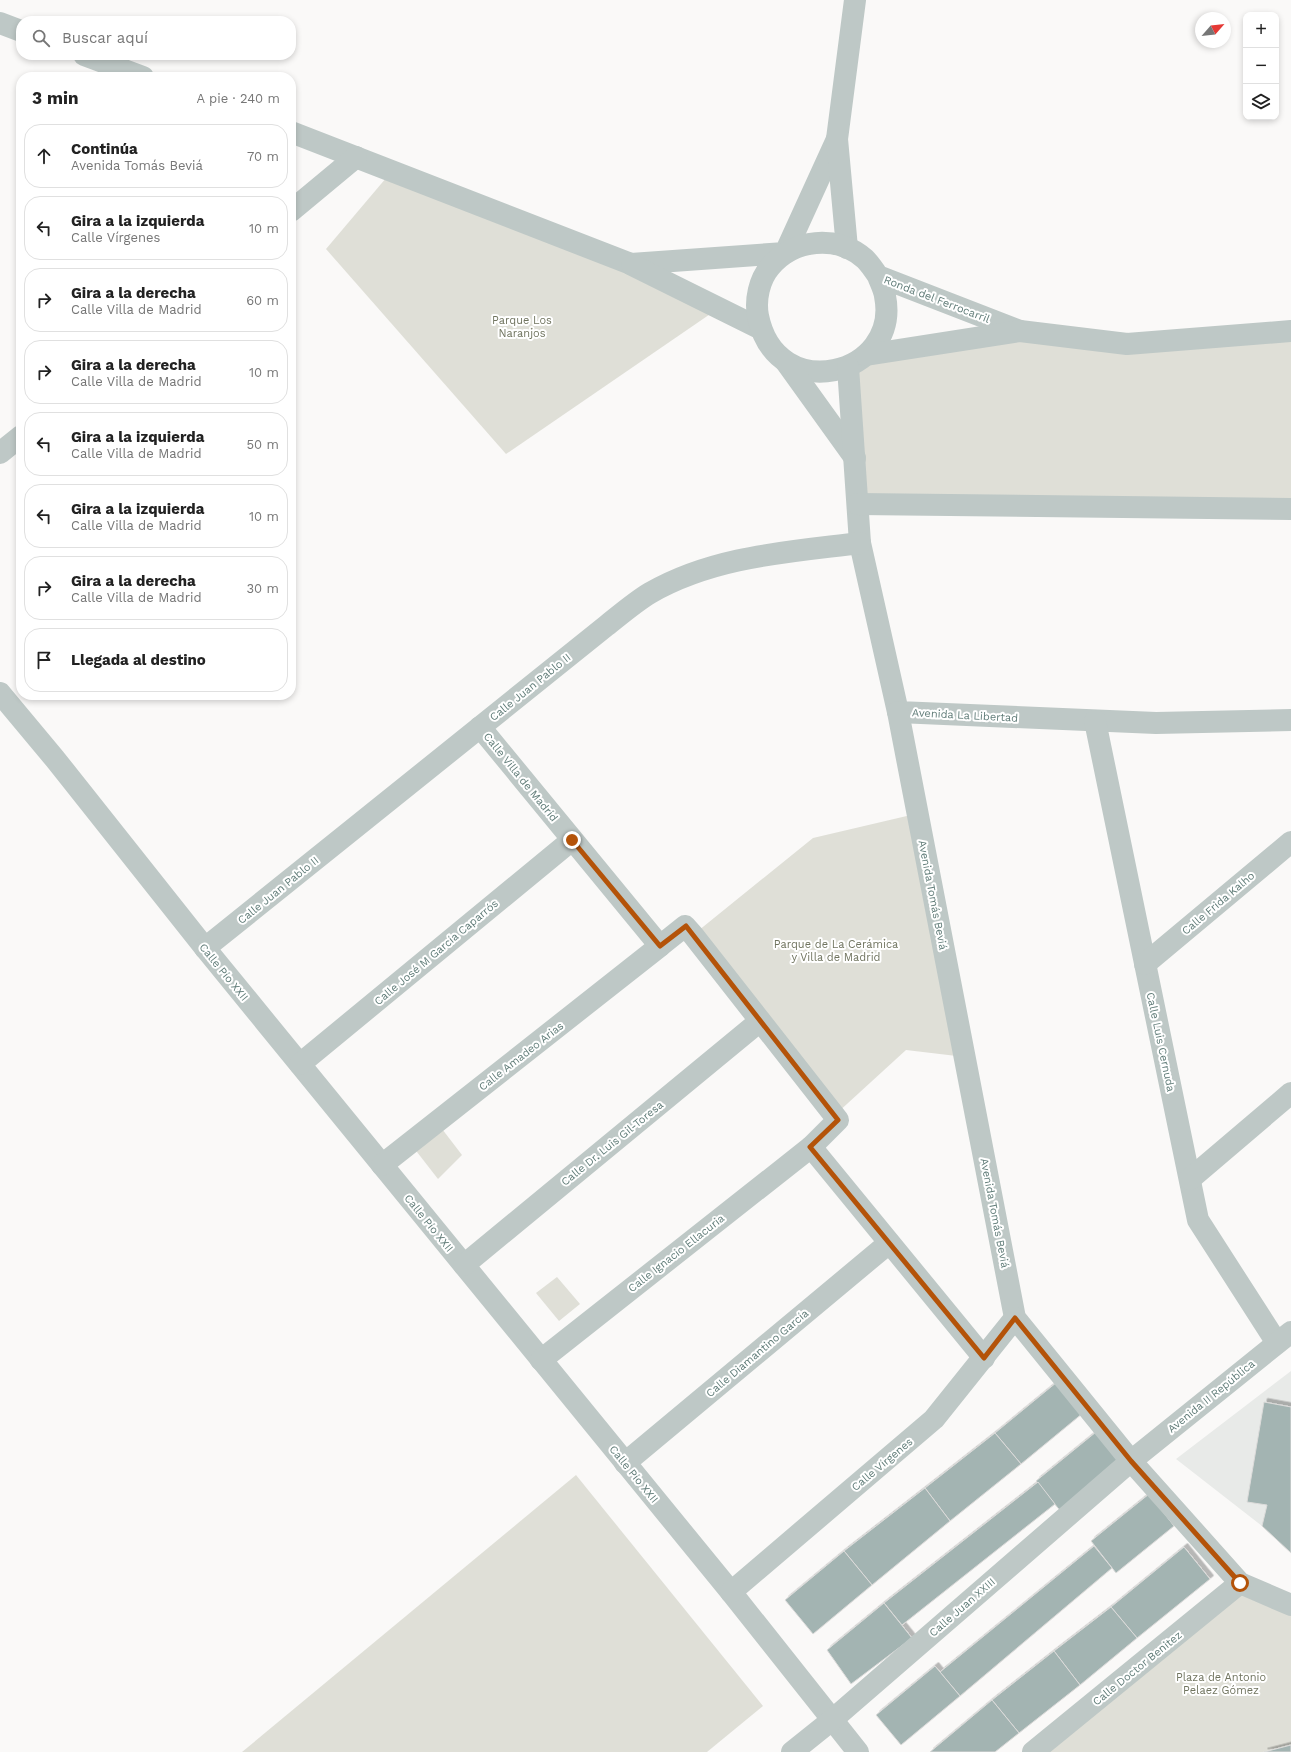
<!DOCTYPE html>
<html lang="es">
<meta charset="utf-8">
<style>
:root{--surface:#fff;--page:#f6f6f6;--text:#222;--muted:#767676;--line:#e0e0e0}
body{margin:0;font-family:"Work Sans",sans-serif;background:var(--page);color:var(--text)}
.controls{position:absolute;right:12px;top:12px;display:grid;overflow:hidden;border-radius:8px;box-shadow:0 2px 6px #0003}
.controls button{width:36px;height:36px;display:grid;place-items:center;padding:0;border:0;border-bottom:1px solid var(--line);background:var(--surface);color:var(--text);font:20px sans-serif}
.compass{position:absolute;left:1195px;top:12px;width:36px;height:36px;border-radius:50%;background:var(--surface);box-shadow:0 2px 6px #0003;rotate:62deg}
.stop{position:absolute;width:12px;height:12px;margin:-9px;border:3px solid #b45309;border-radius:50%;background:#fff}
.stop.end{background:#b45309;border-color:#fff;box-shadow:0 1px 4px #0008}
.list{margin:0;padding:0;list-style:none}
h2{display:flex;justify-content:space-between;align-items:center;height:52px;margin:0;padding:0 16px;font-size:17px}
h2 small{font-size:13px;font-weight:400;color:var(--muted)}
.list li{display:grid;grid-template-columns:26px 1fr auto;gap:12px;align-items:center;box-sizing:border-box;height:64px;margin:0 8px 8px;padding:0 8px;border:1px solid var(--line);border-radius:16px}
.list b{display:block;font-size:15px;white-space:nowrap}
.list p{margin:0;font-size:13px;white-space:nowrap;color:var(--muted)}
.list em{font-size:13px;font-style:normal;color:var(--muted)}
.icon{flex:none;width:22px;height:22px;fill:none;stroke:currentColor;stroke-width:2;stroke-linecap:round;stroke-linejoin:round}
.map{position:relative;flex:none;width:1291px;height:1752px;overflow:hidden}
.search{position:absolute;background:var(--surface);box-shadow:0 2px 6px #0003;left:16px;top:16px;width:280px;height:44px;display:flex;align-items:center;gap:10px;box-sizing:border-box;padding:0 14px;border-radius:16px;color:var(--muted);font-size:15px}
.panel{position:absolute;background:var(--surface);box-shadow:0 2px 6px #0003;left:16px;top:72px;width:280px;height:628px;border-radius:16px}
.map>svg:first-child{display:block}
</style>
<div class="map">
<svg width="1291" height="1752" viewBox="0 0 1291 1752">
<defs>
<filter id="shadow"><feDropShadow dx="3.5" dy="-3.5" stdDeviation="0" flood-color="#0004"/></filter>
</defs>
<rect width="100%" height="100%" fill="#faf9f8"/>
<path fill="#e8eae8" d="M1291 1371V1553L1262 1526 1176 1459Z"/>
<g fill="#dfdfd7">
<path d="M392 171 719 308 506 454 326 249Z"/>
<path d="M1020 331 1127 344 1291 331V509L858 504 848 367Z"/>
<path d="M911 815 965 1057 906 1050 836 1114 693 935 813 838Z"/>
<path d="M439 1125 462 1155 438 1179 410 1143Z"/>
<path d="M557 1277 580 1304 559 1321 536 1293Z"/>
<path d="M576 1475 763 1706 707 1752H242Z"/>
<path d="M1237 1580 1291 1603V1745L1263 1752H1033Z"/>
</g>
<g fill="#a3b4b2" stroke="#dcdbda" filter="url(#shadow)">
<path d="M1057 1382 1083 1413 1021 1464 995 1433Z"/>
<path d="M1264 1402 1291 1407V1553L1262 1526 1267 1505 1247 1502Z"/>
<path d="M1096 1432 1121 1463 1062 1513 1036 1481Z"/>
<path d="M995 1433 1021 1464 950 1521 925 1488Z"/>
<path d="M1038 1482 1055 1504 902 1625 884 1603Z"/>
<path d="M925 1488 950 1521 872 1585 844 1551Z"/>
<path d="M1149 1494 1174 1526 1116 1573 1091 1541Z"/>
<path d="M1094 1546 1112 1568 960 1696 940 1672Z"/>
<path d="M1184 1547 1210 1579 1137 1638 1111 1607Z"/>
<path d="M844 1551 872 1585 813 1634 785 1600Z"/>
<path d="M884 1603 912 1638 851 1684 827 1650Z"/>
<path d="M1111 1607 1137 1638 1080 1685 1054 1651Z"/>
<path d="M1054 1651 1080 1685 1019 1733 992 1700Z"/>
<path d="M935 1666 960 1696 901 1745 876 1715Z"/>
<path d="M992 1700 1019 1733 995 1752H930Z"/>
<path d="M1291 1745V1752H1264Z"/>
</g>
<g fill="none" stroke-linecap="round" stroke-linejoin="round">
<g stroke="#bec8c6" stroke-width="22">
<path d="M0 23 21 31"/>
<path d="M84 55 143 77"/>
<path d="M291 132 631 264 785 253 837 139"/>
<path d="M291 211 356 157"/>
<path d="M847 248 837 139 855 0"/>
<path d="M632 265 761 329"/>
<path d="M878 276C880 282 884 289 885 296 901 376 776 407 758 316 755 300 759 280 770 267 793 239 837 234 865 259 870 264 874 270 878 276L1020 331"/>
<path d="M866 355 1020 331 1127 344 1291 331"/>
<path d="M786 362 855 458"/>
<path d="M848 367 860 543 898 712 1156 723 1291 720"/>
<path d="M0 453 21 436"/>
<path d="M858 504 1291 509"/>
<path d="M0 693 55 759 205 948 731 1592 858 1752"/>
<path d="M898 712 1015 1318 1131 1461 1240 1583 1291 1605"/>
<path d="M1095 721 1198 1220 1277 1343"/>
<path d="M480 727 660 946 685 926 693 935 838 1120 811 1147 984 1358"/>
<path d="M205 948 606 626C620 615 635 602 650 593 714 556 789 552 860 543"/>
<path d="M1145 964 1291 842"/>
<path d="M300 1064 572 840"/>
<path d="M382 1165 660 946"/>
<path d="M1190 1179 1291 1093"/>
<path d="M464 1265 760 1021"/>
<path d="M541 1360 811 1147"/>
<path d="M625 1463 889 1243"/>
<path d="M731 1592 934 1419 1015 1318"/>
<path d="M792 1752 832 1720 1131 1461 1291 1332"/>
<path d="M1033 1752 1240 1583"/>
</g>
</g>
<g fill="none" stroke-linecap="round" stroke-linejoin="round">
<path stroke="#b45309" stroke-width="5" d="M572 840 660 946 686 926 693 935 838 1120 810 1147 984 1358 1015 1318 1131 1461 1240 1583"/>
</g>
<g text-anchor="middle" stroke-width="4" stroke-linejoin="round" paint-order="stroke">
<g font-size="11" fill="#607c78" stroke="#fff">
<text transform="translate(937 299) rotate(21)" y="4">Ronda del Ferrocarril</text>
<text transform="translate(530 687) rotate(-39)" y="4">Calle Juan Pablo II</text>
<text transform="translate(965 715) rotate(3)" y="4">Avenida La Libertad</text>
<text transform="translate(521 777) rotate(51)" y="4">Calle Villa de Madrid</text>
<text transform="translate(278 890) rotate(-39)" y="4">Calle Juan Pablo II</text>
<text transform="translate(933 895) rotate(79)" y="4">Avenida Tomás Beviá</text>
<text transform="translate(1218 903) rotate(-40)" y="4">Calle Frida Kalho</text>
<text transform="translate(436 952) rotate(-40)" y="4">Calle José M García Caparrós</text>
<text transform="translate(224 972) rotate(51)" y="4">Calle Pío XXII</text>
<text transform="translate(1161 1042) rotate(78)" y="4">Calle Luis Cernuda</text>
<text transform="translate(521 1056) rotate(-38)" y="4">Calle Amadeo Arias</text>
<text transform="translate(612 1143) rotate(-39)" y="4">Calle Dr. Luis Gil-Toresa</text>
<text transform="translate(995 1213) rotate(79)" y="4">Avenida Tomás Beviá</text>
<text transform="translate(429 1223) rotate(51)" y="4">Calle Pío XXII</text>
<text transform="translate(676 1253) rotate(-38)" y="4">Calle Ignacio Ellacuria</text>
<text transform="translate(757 1353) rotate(-40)" y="4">Calle Diamantino García</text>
<text transform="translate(1211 1396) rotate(-39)" y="4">Avenida II República</text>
<text transform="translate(882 1464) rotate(-40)" y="4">Calle Vírgenes</text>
<text transform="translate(634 1474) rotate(51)" y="4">Calle Pío XXII</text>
<text transform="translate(962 1607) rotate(-41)" y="4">Calle Juan XXIII</text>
<text transform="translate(1137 1668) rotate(-39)" y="4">Calle Doctor Benitez</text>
</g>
<g font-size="11" fill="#70745f" stroke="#fff">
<text x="522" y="324">Parque Los<tspan x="522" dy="13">Naranjos</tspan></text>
<text x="836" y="948">Parque de La Cerámica<tspan x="836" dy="13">y Villa de Madrid</tspan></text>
<text x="1221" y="1681">Plaza de Antonio<tspan x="1221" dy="13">Pelaez Gómez</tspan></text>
</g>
</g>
</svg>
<div class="controls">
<button>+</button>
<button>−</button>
<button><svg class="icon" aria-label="layers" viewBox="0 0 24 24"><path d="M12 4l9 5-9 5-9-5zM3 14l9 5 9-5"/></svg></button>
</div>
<svg class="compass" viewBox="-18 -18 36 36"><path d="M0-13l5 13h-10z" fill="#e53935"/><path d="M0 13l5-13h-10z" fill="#767676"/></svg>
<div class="stop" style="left:1240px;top:1583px"></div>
<div class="stop end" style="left:572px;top:840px"></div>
<div class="search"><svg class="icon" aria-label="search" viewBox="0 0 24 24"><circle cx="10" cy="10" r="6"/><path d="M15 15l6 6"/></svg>Buscar aquí</div>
<section class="panel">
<h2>3 min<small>A pie · 240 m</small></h2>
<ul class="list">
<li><svg class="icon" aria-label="ahead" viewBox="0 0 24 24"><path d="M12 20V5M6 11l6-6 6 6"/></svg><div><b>Continúa</b><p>Avenida Tomás Beviá</p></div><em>70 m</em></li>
<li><svg class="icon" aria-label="left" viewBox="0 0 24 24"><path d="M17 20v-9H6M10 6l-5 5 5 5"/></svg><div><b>Gira a la izquierda</b><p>Calle Vírgenes</p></div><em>10 m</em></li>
<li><svg class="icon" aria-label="right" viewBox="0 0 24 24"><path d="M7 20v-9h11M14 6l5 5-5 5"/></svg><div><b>Gira a la derecha</b><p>Calle Villa de Madrid</p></div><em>60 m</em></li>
<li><svg class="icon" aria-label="right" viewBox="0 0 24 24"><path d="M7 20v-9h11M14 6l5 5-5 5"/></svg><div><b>Gira a la derecha</b><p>Calle Villa de Madrid</p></div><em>10 m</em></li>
<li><svg class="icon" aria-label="left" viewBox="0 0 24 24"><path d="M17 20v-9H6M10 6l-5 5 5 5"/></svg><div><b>Gira a la izquierda</b><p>Calle Villa de Madrid</p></div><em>50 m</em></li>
<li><svg class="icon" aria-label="left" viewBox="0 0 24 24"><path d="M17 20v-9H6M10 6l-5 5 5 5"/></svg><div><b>Gira a la izquierda</b><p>Calle Villa de Madrid</p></div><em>10 m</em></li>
<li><svg class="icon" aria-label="right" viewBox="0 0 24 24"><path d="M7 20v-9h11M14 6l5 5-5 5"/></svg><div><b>Gira a la derecha</b><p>Calle Villa de Madrid</p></div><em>30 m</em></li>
<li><svg class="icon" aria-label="arrive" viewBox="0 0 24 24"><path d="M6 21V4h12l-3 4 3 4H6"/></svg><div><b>Llegada al destino</b></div></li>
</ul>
</section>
</div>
